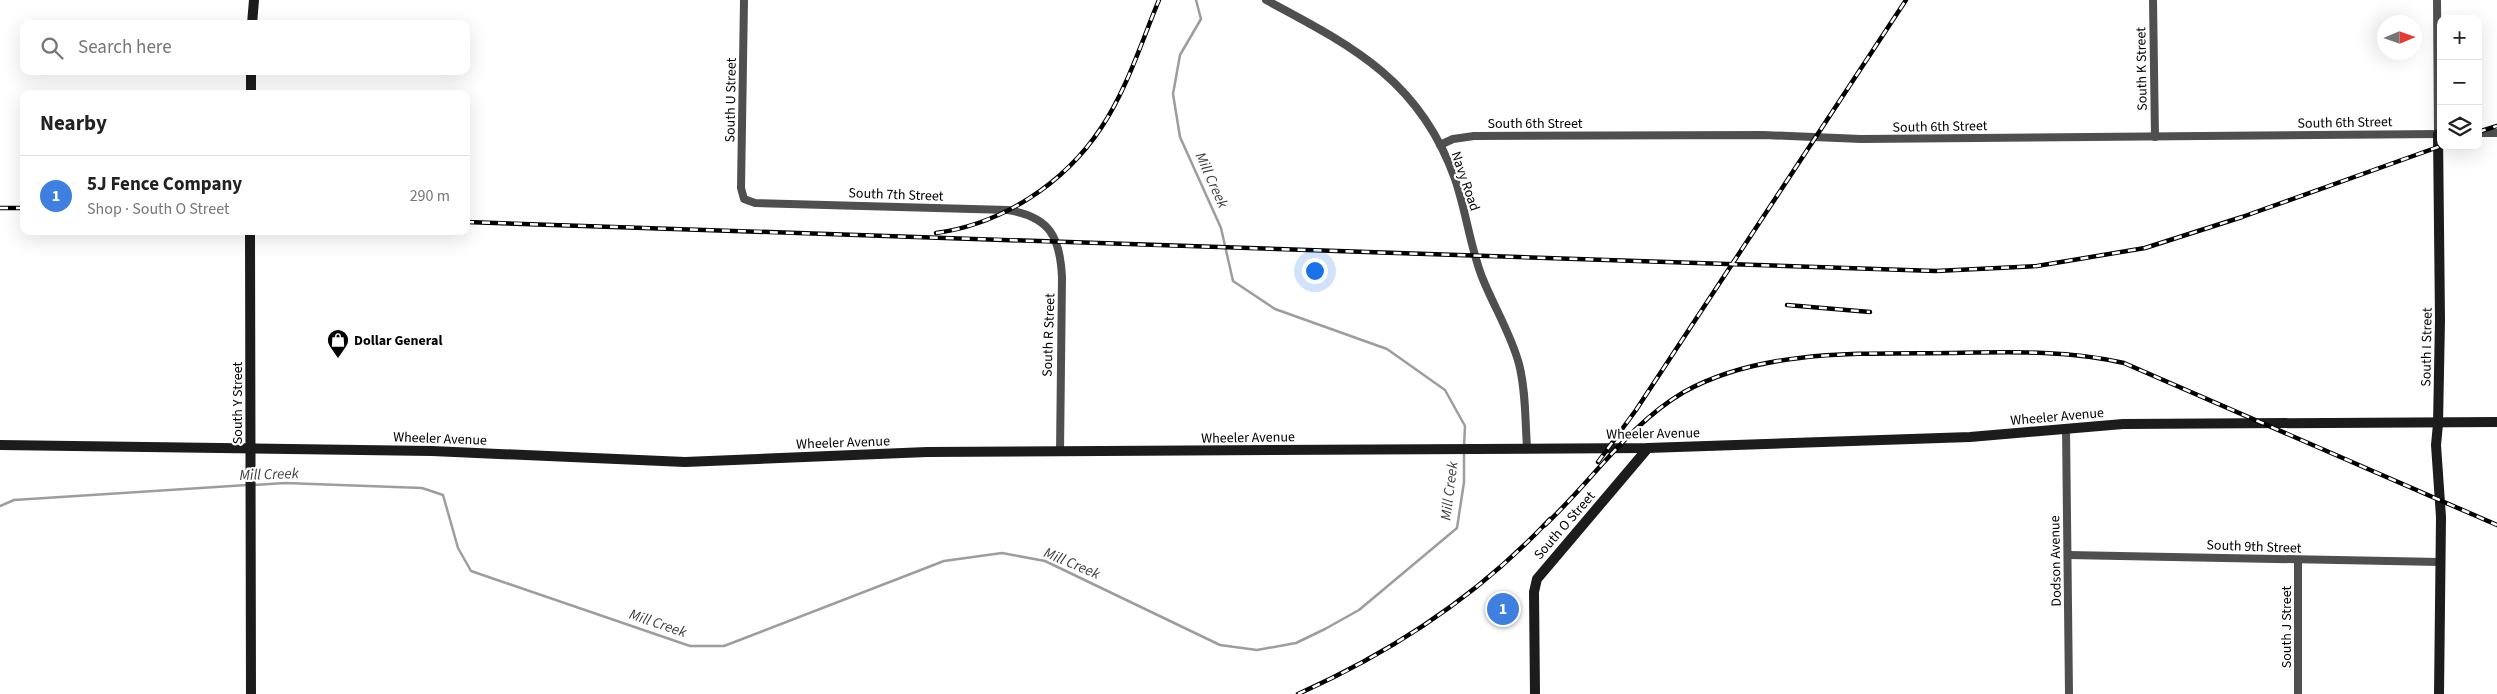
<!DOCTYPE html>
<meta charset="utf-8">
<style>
:root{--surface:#fff;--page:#f2f2f2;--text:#222;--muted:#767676;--line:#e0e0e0;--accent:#000}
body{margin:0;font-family:"Source Sans 3",sans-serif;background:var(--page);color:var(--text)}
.controls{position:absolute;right:15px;top:15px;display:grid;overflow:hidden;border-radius:10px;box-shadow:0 5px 20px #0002}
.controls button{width:45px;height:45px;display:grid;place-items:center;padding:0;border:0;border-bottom:1px solid var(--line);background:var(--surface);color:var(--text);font:25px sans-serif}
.compass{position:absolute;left:2377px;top:15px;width:45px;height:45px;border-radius:50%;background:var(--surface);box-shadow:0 5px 20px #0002;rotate:88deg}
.you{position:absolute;left:1314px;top:270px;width:18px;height:18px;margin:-12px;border:4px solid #fff;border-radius:50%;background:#1a73e8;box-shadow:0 0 0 8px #1a73e833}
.badge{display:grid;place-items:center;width:32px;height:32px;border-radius:50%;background:var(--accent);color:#fff;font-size:16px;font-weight:700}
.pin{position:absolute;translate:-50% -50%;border:2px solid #fff;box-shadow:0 1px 5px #0006}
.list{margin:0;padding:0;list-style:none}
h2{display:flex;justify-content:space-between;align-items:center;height:65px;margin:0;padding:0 20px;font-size:21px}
h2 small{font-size:16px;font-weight:400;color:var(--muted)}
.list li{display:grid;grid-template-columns:32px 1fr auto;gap:15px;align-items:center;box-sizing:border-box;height:80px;padding:0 20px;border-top:1px solid var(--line)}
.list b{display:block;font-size:19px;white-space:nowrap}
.list p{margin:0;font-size:16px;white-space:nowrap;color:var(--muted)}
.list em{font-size:16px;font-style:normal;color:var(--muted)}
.icon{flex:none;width:28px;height:28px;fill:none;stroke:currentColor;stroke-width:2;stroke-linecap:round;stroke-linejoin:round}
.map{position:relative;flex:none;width:2497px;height:694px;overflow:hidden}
.search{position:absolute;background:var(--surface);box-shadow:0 5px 20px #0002;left:20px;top:20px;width:450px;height:55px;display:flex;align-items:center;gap:12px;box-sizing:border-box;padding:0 18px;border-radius:10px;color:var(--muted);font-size:19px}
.panel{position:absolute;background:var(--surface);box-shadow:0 5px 20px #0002;left:20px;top:90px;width:450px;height:145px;border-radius:10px}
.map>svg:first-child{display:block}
</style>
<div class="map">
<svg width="2497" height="694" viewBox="0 0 2497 694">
<rect width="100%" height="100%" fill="#fff"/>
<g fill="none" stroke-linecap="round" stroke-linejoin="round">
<g stroke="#9d9d9d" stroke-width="2.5">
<path d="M1196 0 1201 19 1180 55 1173 94 1180 137 1221 228 1233 281 1275 309 1387 349 1445 390 1465 426 1464 447"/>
<path d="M252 485 285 483 422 488 443 495 458 548 471 571 690 646H724L944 561 1002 553 1045 561 1220 645 1257 650 1296 643 1325 629 1359 610 1457 528 1464 482V453"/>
<path d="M0 506 14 500 247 485"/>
</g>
<g stroke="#4f4f4f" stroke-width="8">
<path d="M744 0 741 188 744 199 755 203 1008 210C1050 217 1060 237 1062 277L1060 452"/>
<path d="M1266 0C1352 46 1420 80 1455 179 1466 211 1470 246 1482 277 1494 307 1511 334 1519 364 1526 391 1525 420 1527 447"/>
<path d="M2153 0 2155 137"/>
<path d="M2437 0 2438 134"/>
<path d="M2478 133H2497"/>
<path d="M1440 145 1453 139 1474 136 1763 135 1861 139 2441 134"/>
<path d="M2066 428 2069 694"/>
<path d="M2068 555 2440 562"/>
<path d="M2298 694V560"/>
</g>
<g stroke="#1c1c1c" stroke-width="10">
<path d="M252 24 254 0"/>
<path d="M251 94V71"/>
<path d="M2438 134 2440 320 2438 424 2436 445 2441 517 2439 694"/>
<path d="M250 231 251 694"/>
<path d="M0 445 432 451 685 462 927 452 1648 448 1970 437 2123 424 2497 422"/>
<path d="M1535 694 1534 592 1537 579 1648 448"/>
</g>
<g stroke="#000" stroke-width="4.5">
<g id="rail">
<path d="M2478 132 2497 126"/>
<path d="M0 208H24"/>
<path d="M466 222 1936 271 2037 266 2145 248 2242 217 2441 146"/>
<path d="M936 233C1002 224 1064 184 1101 128 1127 89 1141 43 1159 0"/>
<path d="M1787 305 1870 312"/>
<path d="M1598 462 1636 410 1906 0"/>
<path d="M1545 525C1591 482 1629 424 1684 392 1763 348 1864 354 1951 353 2010 352 2067 350 2124 363L2497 525"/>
<path d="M1298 694C1392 652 1479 595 1550 519"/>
</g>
</g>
<use href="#rail" stroke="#fff" stroke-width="2.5" stroke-dasharray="8" stroke-linecap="butt"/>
</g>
<defs>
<g id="shop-pin" transform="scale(1.125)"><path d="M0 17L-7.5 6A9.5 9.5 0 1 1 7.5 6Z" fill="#000" stroke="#fff"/><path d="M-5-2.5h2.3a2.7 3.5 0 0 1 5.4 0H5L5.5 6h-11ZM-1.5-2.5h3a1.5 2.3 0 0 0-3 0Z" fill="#fff"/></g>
</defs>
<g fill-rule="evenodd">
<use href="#shop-pin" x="338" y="340"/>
</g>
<g text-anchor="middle" stroke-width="4.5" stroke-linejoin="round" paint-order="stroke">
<g font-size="14" fill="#000" stroke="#fff">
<text transform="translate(2141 69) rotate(-91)" y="5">South K Street</text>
<text transform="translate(730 100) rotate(-89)" y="5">South U Street</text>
<text transform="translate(2345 122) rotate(-1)" y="5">South 6th Street</text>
<text x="1535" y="128">South 6th Street</text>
<text transform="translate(1940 126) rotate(-1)" y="5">South 6th Street</text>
<text transform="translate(1466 181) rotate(71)" y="5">Navy Road</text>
<text transform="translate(896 194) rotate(2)" y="5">South 7th Street</text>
<text transform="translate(1048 335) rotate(-88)" y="5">South R Street</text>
<text transform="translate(2426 347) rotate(-89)" y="5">South I Street</text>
<text transform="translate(237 403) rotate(-90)" y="5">South Y Street</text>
<text transform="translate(2057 416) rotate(-5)" y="5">Wheeler Avenue</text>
<text transform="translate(1653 433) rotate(-1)" y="5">Wheeler Avenue</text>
<text transform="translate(1248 437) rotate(-1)" y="5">Wheeler Avenue</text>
<text transform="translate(440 438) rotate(2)" y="5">Wheeler Avenue</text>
<text transform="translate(843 442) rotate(-2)" y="5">Wheeler Avenue</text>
<text transform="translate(1564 525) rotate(-49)" y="5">South O Street</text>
<text transform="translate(2254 546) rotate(2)" y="5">South 9th Street</text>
<text transform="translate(2055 561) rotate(-91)" y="5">Dodson Avenue</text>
<text transform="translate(2286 627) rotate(-90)" y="5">South J Street</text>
</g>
<g font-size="14" font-weight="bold" fill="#000" stroke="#fff" text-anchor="start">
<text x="354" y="345">Dollar General</text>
</g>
<g font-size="15" font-style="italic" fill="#3e3e3e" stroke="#fff">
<text transform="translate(1212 180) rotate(66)" y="5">Mill Creek</text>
<text transform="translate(269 474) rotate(-2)" y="5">Mill Creek</text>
<text transform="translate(1449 491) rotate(-83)" y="5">Mill Creek</text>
<text transform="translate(1072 563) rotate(23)" y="5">Mill Creek</text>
<text transform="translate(658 623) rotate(19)" y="5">Mill Creek</text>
</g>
</g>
</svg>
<div class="controls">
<button>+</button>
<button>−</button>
<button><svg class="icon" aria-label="layers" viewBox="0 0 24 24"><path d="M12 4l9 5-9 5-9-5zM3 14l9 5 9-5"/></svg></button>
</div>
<svg class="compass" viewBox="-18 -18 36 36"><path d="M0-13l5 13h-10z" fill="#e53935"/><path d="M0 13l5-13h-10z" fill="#767676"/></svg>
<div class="you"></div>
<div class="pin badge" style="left:1503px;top:609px;background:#3f7fe0">1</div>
<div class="search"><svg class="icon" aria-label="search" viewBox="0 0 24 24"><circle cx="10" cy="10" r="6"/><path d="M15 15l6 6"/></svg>Search here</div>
<section class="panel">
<h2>Nearby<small></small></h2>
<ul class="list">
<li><span class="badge" style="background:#3f7fe0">1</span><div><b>5J Fence Company</b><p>Shop · South O Street</p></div><em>290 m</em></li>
</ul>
</section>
</div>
